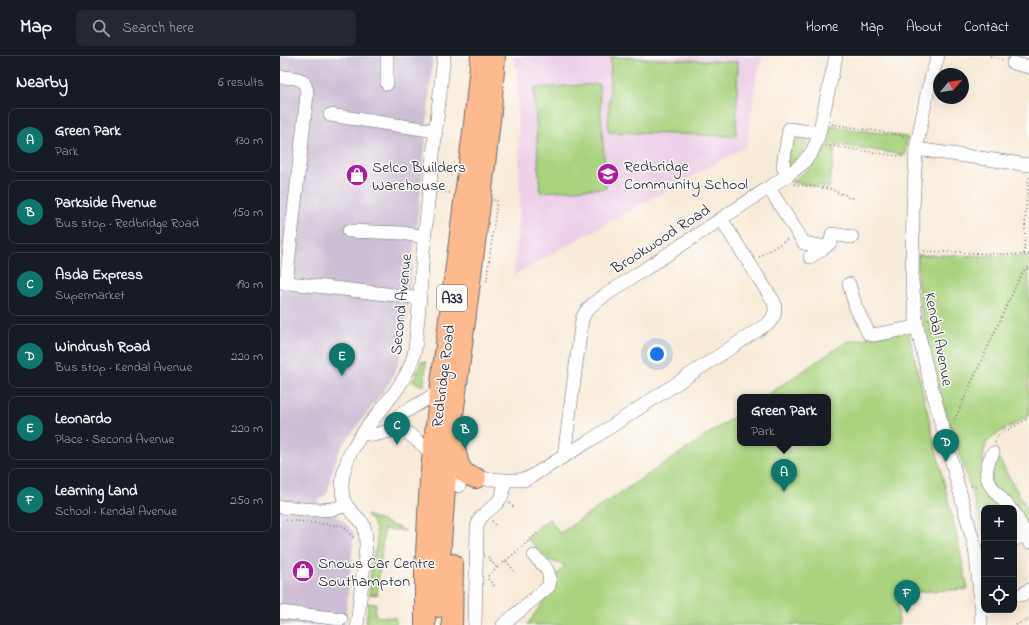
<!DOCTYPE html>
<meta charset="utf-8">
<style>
:root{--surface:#171b24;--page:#242831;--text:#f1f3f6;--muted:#9ea1a6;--line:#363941;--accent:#0f766e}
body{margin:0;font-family:"Indie Flower",sans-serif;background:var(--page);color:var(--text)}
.controls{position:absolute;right:12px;bottom:12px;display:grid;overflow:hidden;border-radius:8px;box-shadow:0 4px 16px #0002}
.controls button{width:36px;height:36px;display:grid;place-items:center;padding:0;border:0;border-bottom:1px solid var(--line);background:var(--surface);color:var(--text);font:20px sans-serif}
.compass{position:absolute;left:653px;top:12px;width:36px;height:36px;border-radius:50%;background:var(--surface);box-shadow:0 4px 16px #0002;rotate:61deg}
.you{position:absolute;left:377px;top:298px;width:14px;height:14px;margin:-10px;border:3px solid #fff;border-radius:50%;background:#1a73e8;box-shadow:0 0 0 6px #1a73e833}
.badge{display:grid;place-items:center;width:26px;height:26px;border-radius:50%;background:var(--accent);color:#fff;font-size:13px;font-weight:700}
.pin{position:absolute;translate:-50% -33px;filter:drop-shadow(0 1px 2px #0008)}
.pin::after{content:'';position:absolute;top:21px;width:14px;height:12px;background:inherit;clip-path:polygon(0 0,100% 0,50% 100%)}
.popup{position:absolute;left:457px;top:338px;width:94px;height:52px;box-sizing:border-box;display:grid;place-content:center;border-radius:8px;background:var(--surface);filter:drop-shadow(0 1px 3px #0005);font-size:13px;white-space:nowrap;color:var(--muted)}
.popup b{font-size:15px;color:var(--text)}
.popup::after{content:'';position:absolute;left:50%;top:100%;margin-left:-8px;border:8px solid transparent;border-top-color:var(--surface)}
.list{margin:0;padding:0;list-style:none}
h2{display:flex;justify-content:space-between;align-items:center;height:52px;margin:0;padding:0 16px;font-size:17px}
h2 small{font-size:13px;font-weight:400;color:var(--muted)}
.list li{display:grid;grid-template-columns:26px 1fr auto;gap:12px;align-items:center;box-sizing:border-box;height:64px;margin:0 8px 8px;padding:0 8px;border:1px solid var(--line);border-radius:8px}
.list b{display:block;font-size:15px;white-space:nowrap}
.list p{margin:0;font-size:13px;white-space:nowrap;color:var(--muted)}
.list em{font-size:13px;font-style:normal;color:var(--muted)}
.icon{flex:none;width:22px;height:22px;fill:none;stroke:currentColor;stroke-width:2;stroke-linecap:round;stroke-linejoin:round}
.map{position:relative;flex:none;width:749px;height:569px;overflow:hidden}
header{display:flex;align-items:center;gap:24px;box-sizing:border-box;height:56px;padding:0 20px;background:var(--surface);border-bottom:1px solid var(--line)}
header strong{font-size:19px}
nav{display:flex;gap:22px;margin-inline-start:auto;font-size:14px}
.search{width:280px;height:36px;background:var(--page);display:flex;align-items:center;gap:10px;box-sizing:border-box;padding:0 14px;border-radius:8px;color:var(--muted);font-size:15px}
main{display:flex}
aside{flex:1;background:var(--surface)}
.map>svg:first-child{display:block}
</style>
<header>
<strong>Map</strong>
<div class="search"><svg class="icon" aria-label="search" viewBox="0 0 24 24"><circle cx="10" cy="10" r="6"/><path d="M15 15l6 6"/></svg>Search here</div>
<nav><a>Home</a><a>Map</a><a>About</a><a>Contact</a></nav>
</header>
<main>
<aside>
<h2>Nearby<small>6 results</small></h2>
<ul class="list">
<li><span class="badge">A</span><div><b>Green Park</b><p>Park</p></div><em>130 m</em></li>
<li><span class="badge">B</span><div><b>Parkside Avenue</b><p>Bus stop · Redbridge Road</p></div><em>150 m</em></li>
<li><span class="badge">C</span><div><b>Asda Express</b><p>Supermarket</p></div><em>190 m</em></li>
<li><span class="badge">D</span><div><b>Windrush Road</b><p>Bus stop · Kendal Avenue</p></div><em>220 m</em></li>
<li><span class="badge">E</span><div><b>Leonardo</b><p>Place · Second Avenue</p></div><em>220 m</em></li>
<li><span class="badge">F</span><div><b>Learning Land</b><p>School · Kendal Avenue</p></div><em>250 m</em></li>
</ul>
</aside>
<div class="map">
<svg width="749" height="569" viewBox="0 0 749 569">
<rect width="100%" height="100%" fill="#fdfcf7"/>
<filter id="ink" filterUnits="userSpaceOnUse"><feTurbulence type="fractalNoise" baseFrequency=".025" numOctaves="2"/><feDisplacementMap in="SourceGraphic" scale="8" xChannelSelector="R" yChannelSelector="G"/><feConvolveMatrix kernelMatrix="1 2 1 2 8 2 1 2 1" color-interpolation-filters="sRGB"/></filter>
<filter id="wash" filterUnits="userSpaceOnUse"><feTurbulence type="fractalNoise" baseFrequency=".012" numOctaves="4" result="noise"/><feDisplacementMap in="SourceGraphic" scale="16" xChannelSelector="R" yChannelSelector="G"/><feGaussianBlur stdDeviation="0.9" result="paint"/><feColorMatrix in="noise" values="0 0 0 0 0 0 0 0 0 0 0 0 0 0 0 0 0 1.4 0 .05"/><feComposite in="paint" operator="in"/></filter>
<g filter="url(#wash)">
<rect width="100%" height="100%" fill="#f8ead8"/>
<path fill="#eed0e8" d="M232 0H482L476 24 467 90 234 219 240 146 237 14Z"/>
<path fill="#ccbed4" d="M0 0H153L143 113 123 293 119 307 110 326 63 389 58 397 54 409 50 424 48 437 38 446 62 464 74 477 65 569H0Z"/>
<g fill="#a9d37f" stroke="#667a5d">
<path d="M331 1 458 6 456 80 328 76Z"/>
<path d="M319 28 326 132 260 136 254 32Z"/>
<path d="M551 70 627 81 625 99 547 87Z"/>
<path d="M510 74 531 78C526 95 519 103 504 112Z"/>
<path d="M545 90 555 92 549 132 511 126C526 116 537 106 545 90Z"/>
<path d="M638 199 749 200V360L717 378 706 387 703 403 725 452H704V476L651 308 641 256 637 223Z"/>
<path d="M628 274 675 473 688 533 617 537 619 569H247L268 539 275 521 285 509 268 504 246 482 269 463 280 477 460 357V387H548V341H484L566 286Z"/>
<path d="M141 306H146L144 330 133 326Z"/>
<path d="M717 402 719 403 749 456V466L744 469 714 431 710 412Z"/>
<path d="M87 459 126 475 104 473 97 539 89 538 92 504 96 492 97 480 95 470Z"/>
<path d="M88 547 96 548 95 560 116 562V569H86Z"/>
</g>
</g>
<g filter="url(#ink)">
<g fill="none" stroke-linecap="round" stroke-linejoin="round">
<path stroke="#cdc2b9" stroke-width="13" stroke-dasharray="13 6" stroke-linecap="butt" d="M109 375 128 377"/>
<g stroke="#6d6872" stroke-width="14">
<g id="minor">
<path d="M658 0 648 33 636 93 633 154 632 226 637 271 647 314 695 492 701 547V569"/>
<path d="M733 7 749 11"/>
<path d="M0 21C15 22 27 20 27 39L6 227"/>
<path d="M107 28V0"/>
<path d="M50 59 156 75"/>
<path d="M636 93 749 109"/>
<path d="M508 119 503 111V109L509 73 539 77"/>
<path d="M489 132 524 187 545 191 551 186 552 178 572 181"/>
<path d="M69 175 122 177 145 181"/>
<path d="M530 201 545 191"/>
<path d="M0 226 133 241 140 245"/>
<path d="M569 228 576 252 589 278 593 279 637 271"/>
<path d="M120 359 160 335"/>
<path d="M83 377C93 380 100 378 109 375"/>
<path d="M128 377 153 398"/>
<path d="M713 397C697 424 714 433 730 452"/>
<path d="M284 400 302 263C307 251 314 247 324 240L508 119 522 108 532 96 538 82 556 0"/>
<path d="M196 422C213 423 230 426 247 423L309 385 490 266C495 259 496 255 494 246L441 163"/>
<path d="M179 430 180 410"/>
<path d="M0 451C21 452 46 458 66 449"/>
<path d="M734 456 749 486"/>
<path d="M734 484 749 477"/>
<path d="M741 539 749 534"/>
<path d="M0 556 61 563"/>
<path d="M77 569 86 491C86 484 86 477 84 470 81 463 75 460 70 454 61 445 61 432 63 420 71 372 122 345 134 298 136 290 136 280 137 271 140 246 141 221 143 196 149 131 157 65 164 0"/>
<path d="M195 569 197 471 199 465 201 461 217 447 222 440 225 425"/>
<path d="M223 569 269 530C272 514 264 510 254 500"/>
</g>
</g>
<g stroke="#6d6872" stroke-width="22">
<g id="highway">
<path d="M174 384C176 395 176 411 186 418 189 420 193 421 196 422"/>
<path d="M158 551 161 486 167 406 205 109 211 55 215 0"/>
<path d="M145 569V516L150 424 158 351 194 68 201 0"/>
<path d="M172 569 173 508"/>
</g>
</g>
<g stroke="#6d6872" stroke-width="1.5" stroke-dasharray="1 3" stroke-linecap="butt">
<path d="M710 0 723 4"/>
<path d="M552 68 627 80"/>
<path d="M546 89 624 101"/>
<path d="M514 128 550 133C556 135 560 138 566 139L568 142H573"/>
<path d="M161 136 171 137"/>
<path d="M644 195 749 199"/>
<path d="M744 198 746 148 749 120"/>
<path d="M479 201 508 183"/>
<path d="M206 229 217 144H214"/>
<path d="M648 263 651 279"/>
<path d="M673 367 739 223 745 213 749 212"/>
<path d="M715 387 717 380 720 378 749 362"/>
<path d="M691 430 698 432"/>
<path d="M230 447 235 453"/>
<path d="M6 464 64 470 74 482"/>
<path d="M212 465 216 470"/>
<path d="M208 501 217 512"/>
<path d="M226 505 234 515"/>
<path d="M208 520 258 477"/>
<path d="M208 523 215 531"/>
<path d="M736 569 745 564 749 565"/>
</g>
<use href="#minor" stroke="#fff" stroke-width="13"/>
<use href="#highway" stroke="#fcba8e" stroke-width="20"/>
</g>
</g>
<defs>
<g id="school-disc" transform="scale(1.15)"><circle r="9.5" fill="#b5179e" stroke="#fdfcf7"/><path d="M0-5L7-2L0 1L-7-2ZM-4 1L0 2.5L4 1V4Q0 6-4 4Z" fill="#fff"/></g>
<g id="shop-disc" transform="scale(1.15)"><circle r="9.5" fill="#b5179e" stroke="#fdfcf7"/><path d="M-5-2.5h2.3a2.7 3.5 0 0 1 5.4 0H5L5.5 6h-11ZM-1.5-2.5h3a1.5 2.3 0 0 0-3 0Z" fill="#fff"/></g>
</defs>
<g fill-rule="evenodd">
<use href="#school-disc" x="328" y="118"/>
<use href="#shop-disc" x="77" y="119"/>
<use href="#shop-disc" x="23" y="515"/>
</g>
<g text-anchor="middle" stroke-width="3" stroke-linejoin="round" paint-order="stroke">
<rect fill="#fdfcf7" stroke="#646373" stroke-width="1" x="157" y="229" width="30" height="26" rx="3"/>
<g font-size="15" font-weight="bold" fill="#22223b">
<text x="172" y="247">A33</text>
</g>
<g font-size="16" fill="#22223b" stroke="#fdfcf7" text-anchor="start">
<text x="344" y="115">Redbridge<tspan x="344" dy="18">Community School</tspan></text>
<text x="92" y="116">Selco Builders<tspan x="92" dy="18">Warehouse</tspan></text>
<text x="38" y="512">Snows Car Centre<tspan x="38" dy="18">Southampton</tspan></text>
</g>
<g font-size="16" fill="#22223b" stroke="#fdfcf7">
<text transform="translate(380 182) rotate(-33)" y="6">Brookwood Road</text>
<text transform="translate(120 248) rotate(-84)" y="6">Second Avenue</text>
<text transform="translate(660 283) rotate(79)" y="6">Kendal Avenue</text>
<text transform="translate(162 320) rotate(-83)" y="6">Redbridge Road</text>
</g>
</g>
</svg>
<div class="controls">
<button>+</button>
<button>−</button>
<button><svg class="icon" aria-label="locate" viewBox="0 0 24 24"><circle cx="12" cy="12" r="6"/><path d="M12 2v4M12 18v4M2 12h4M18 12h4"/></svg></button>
</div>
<svg class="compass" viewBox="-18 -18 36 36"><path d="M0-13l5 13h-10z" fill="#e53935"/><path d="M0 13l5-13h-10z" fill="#9ea1a6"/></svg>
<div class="you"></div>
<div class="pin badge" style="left:504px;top:436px">A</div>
<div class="popup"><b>Green Park</b>Park</div>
<div class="pin badge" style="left:185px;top:393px">B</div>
<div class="pin badge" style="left:117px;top:389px">C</div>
<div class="pin badge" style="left:666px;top:406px">D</div>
<div class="pin badge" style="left:62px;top:320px">E</div>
<div class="pin badge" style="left:627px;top:557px">F</div>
</div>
</main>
